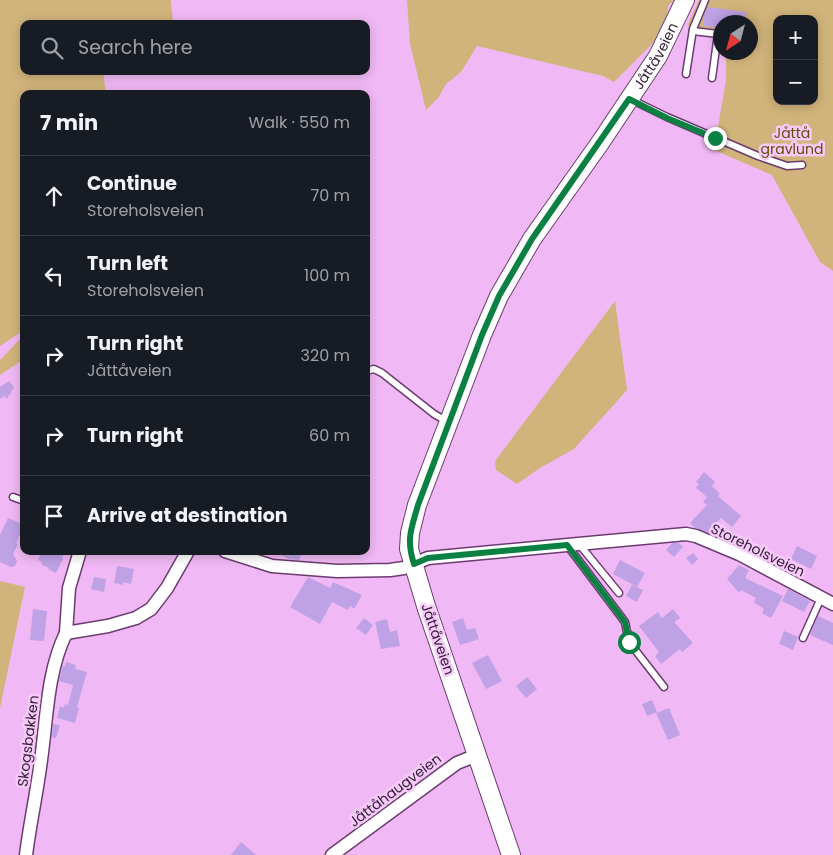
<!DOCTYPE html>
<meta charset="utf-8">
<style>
:root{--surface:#171b24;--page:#242831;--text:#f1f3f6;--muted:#9ea1a6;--line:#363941}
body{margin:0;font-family:Poppins,sans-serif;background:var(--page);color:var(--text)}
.controls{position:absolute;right:15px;top:15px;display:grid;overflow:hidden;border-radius:10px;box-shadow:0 2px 12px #0003}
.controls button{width:45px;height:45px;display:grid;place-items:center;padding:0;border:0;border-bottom:1px solid var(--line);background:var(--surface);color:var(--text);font:25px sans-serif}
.compass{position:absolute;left:713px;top:15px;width:45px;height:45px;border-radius:50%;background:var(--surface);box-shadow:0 2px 12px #0003;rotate:216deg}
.stop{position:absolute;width:15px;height:15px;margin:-11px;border:4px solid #0b8043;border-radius:50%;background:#fff}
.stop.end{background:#0b8043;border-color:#fff;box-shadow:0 1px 5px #0008}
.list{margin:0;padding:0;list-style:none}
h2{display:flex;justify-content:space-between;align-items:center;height:65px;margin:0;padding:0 20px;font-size:21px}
h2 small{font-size:16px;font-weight:400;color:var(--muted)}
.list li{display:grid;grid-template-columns:32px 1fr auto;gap:15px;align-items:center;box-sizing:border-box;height:80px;padding:0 20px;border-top:1px solid var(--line)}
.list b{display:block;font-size:19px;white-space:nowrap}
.list p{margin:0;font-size:16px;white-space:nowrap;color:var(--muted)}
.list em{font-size:16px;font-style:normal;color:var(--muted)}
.icon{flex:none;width:28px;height:28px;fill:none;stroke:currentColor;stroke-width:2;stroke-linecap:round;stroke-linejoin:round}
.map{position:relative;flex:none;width:833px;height:855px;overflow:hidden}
.search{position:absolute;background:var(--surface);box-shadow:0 2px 12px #0003;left:20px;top:20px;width:350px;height:55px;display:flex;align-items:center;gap:12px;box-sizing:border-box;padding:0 18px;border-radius:10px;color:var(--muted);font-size:19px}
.panel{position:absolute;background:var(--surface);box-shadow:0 2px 12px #0003;left:20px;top:90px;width:350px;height:465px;border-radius:10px}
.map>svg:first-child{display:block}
</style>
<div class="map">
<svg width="833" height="855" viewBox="0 0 833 855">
<rect width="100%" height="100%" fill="#f0b9f5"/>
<g fill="#d1b47b" fill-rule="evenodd">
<path d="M0 0H171L173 24H24V71H103L106 94H24V330L0 346Z"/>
<path d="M407 0H674L668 6 665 31 614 82 603 76 477 46 461 72 446 84 438 98 426 110 410 44Z"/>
<path d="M699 0H833V271L820 262 772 175 714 150 726 80V53L750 52V22H720V30L687 26ZM777 19H814V101H777Z"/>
<path d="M615 301 627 390 574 449 540 468 517 484 496 470 495 461Z"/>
<path d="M24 335V359L0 375V360Z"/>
<path d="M0 581 25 587 0 708Z"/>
</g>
<g fill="#bfa1e6">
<path d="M708 7 746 12 744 22H720V28L703 26 704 15Z"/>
<path d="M9 381 14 387 7 399 5 396 0 399V387Z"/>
<path d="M704 472 715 482 712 486 720 494 718 496 741 516 732 527 721 518 708 532 695 528 690 523 707 505 703 502 707 497 696 488 699 484 696 482Z"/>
<path d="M8 518 24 525 16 543 18 544 13 554 17 561 15 566 11 567 0 562V535Z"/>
<path d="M672 543H679L683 547 674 557 666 550Z"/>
<path d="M797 546 817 556 811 569 791 559Z"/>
<path d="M42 551H65L62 558 63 559 56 573 48 569 49 568 41 564 42 562 38 560Z"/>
<path d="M273 551H303L299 560 289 559Z"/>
<path d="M693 553 698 559 692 565 686 558Z"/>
<path d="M620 560 645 573 637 587 613 574Z"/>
<path d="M739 565 749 570 745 578 783 596 771 618 762 613 764 609 754 602 756 598 741 590 739 593 727 579Z"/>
<path d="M117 566 134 569 131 584 123 582V585L114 583Z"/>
<path d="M94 577 106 579 104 592 91 589Z"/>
<path d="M308 577 330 588 333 582 362 595 354 609 350 606 348 610 332 602 320 624 290 607Z"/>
<path d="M632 585 643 590 637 602 626 596Z"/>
<path d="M788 589 810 601 804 612 782 601Z"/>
<path d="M33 609 47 611 44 641 30 640Z"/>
<path d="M673 609 680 618 674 622 693 643 682 652 680 649 661 664 655 656 659 652 639 626 658 612 662 618Z"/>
<path d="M818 616 833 623V645L810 635Z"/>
<path d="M364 618 373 625 366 635 356 628Z"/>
<path d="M463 618 467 630 475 628 479 639 460 645 452 622Z"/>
<path d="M387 619 390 632 397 630 400 646 381 649 375 622Z"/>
<path d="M784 631 798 637 793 650 779 644Z"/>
<path d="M488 655 502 681 486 689 472 663Z"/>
<path d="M66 662 76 665 75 669 87 672 77 707 79 708 75 723 57 718 60 706 64 708 65 704 68 705 73 685 59 681 63 666H65Z"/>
<path d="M527 677 537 689 526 698 516 686Z"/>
<path d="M652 700 657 712 647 716 642 704Z"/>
<path d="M669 708 680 735 668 740 656 713Z"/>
<path d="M53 724 60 725 56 738 52 737Z"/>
<path d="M32 736 36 737 34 752 29 751Z"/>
<path d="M241 842 256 855H231Z"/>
</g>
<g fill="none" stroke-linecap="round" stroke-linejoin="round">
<g stroke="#6c3b70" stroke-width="9">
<g id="service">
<path d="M693 31 718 34"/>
<path d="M686 74 693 29 705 0"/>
<path d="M712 78 718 34H720"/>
<path d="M630 99 667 117 758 156 787 166 802 165"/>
<path d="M366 371 374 369 382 373 434 414 448 422"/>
<path d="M13 497 24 501"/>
<path d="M579 544 619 593"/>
<path d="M567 545 625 622 629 642 664 687"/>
<path d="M803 638 821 598"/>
</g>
</g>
<g stroke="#6c3b70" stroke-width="15">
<g id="minor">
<path d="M225 551 272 566 337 571 390 570 404 568 428 558 686 534 696 536 739 554 833 604"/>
<path d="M66 633 69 588 80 551"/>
<path d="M26 855C30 823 37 792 41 760 47 718 47 672 66 633L108 626 136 618 151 609 167 588 188 551"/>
<path d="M332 855 457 763 477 755"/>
</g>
</g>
<g stroke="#6c3b70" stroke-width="20">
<g id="secondary">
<path id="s1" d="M511 855 426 606 409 549 410 533 417 505 482 335 499 296 532 239 600 143 658 56 685 0"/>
</g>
</g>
<use href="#service" stroke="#fff" stroke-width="6"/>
<use href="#minor" stroke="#fff" stroke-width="12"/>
<use href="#secondary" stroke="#fff" stroke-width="18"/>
</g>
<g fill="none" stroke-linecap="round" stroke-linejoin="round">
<path stroke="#0b8043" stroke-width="6" d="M629 642 625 622 567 545 428 558 414 564C406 539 411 530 418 505L482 335 499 296 532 239 629 99 667 118 715 138"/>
</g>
<g text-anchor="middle" stroke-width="5" stroke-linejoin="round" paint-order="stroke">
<g font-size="14" fill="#321d34" stroke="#f7cafb">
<text dy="5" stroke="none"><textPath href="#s1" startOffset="879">Jåttåveien</textPath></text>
<text transform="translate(758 550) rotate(26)" y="5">Storeholsveien</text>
<text transform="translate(438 639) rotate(71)" y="5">Jåttåveien</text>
<text transform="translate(28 741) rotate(-83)" y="5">Skogsbakken</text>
<text transform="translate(395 790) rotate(-37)" y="5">Jåttåhaugveien</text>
</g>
<g font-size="14" fill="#654b06" stroke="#f7cafb">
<text x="792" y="138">Jåttå<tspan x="792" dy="16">gravlund</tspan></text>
</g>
</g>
</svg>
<div class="controls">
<button>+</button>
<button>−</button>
</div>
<svg class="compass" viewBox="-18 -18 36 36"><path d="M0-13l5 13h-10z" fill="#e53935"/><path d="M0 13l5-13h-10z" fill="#9ea1a6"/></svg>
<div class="stop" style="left:629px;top:642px"></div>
<div class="stop end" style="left:715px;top:138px"></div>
<div class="search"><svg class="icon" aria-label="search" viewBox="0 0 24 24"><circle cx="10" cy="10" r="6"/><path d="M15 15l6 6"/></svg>Search here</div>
<section class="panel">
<h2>7 min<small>Walk · 550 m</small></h2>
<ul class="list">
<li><svg class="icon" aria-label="ahead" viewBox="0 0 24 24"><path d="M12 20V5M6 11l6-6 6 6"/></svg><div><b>Continue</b><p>Storeholsveien</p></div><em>70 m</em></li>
<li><svg class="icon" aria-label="left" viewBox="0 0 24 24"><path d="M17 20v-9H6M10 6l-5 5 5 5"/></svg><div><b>Turn left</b><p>Storeholsveien</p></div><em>100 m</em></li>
<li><svg class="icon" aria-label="right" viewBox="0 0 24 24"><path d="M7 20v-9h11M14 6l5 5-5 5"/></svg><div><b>Turn right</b><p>Jåttåveien</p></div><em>320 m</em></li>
<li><svg class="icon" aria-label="right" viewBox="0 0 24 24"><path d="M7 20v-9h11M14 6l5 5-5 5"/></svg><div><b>Turn right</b></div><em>60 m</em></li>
<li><svg class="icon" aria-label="arrive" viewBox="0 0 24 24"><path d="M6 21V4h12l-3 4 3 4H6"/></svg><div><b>Arrive at destination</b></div></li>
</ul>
</section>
</div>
